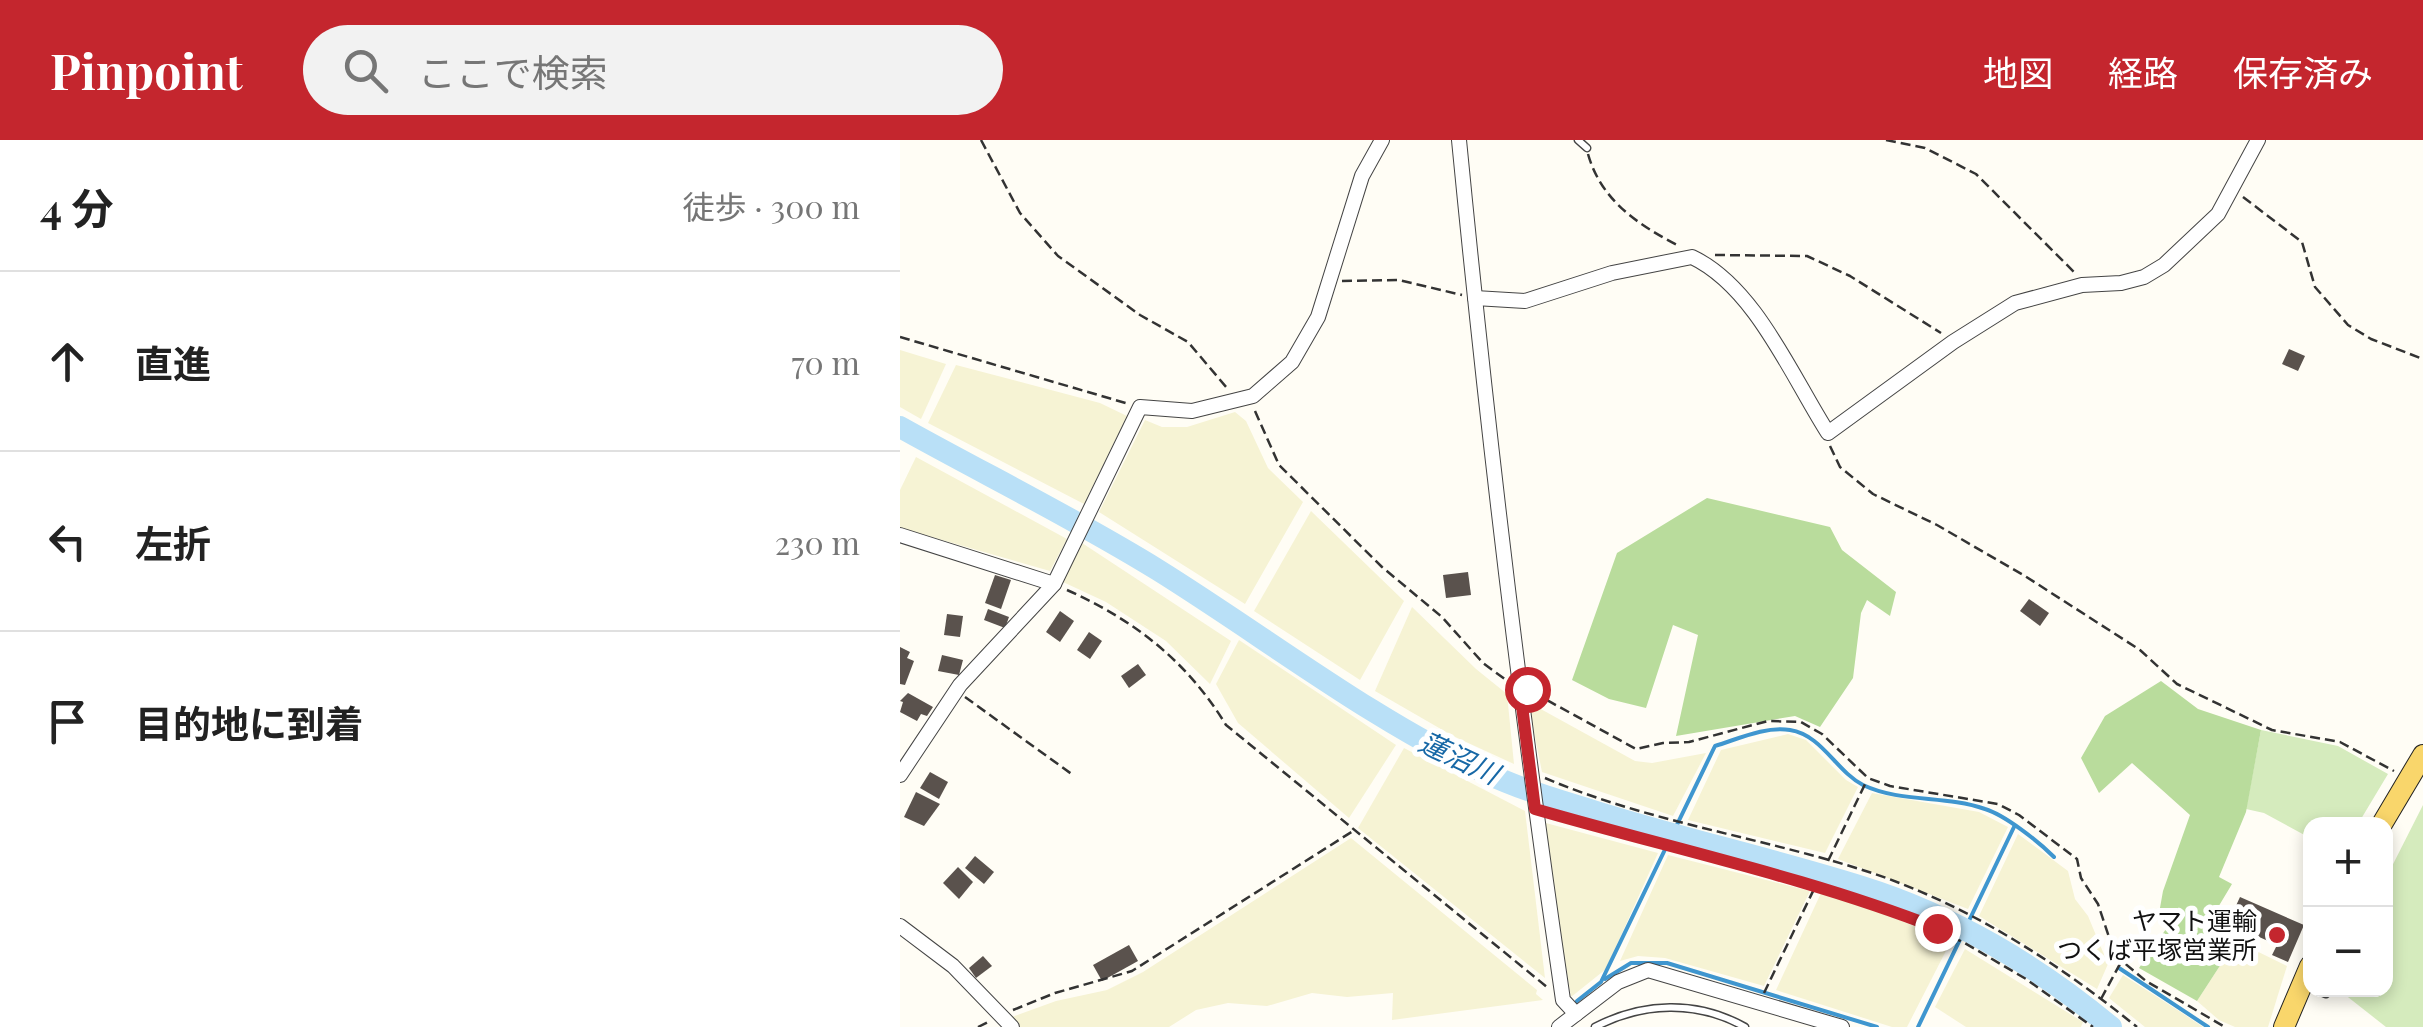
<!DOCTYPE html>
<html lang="ja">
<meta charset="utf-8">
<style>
:root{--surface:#fff;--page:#f2f2f2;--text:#222;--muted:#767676;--line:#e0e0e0;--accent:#c4262e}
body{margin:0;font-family:"Playfair Display","Noto Sans JP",serif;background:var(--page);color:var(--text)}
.controls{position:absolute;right:30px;bottom:30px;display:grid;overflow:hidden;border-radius:20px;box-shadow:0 5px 15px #0003}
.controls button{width:90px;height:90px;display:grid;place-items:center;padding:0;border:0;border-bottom:2px solid var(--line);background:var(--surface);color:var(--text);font:50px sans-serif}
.stop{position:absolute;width:30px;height:30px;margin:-22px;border:8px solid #c4262e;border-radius:50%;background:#fff}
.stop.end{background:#c4262e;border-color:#fff;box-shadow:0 2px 10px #0008}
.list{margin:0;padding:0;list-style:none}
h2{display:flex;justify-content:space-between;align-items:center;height:130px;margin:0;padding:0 40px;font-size:42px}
h2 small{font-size:32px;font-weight:400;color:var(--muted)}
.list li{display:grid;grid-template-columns:65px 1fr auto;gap:30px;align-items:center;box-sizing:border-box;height:180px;padding:0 40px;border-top:2px solid var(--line)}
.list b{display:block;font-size:38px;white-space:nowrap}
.list em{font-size:32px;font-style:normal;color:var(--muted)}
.icon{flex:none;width:55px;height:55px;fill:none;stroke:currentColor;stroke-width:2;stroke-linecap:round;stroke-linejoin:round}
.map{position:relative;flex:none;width:1523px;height:887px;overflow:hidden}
header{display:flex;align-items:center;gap:60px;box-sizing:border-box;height:140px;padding:0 50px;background:var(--accent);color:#fff}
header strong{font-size:48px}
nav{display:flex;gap:55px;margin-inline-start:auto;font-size:35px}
.search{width:700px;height:90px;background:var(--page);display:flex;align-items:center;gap:25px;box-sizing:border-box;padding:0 35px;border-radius:55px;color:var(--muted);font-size:38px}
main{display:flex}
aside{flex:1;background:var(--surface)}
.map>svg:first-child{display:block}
</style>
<header>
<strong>Pinpoint</strong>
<div class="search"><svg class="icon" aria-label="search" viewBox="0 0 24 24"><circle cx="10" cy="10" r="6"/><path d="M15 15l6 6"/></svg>ここで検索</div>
<nav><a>地図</a><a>経路</a><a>保存済み</a></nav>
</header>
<main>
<aside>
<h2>4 分<small>徒歩 · 300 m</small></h2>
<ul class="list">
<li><svg class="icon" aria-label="ahead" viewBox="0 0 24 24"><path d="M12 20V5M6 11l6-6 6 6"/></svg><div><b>直進</b></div><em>70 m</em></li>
<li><svg class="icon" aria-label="left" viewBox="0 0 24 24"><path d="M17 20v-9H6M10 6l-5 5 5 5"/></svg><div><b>左折</b></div><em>230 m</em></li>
<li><svg class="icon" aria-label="arrive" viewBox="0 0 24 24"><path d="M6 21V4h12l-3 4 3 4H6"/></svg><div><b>目的地に到着</b></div></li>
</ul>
</aside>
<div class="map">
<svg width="1523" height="887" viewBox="0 0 1523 887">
<rect width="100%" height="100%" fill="#fffdf5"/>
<g fill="#f6f3d4">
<path d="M0 210 46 224 21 279 0 267Z"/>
<path d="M56 225 200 263 227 276 184 364 28 283Z"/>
<path d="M335 272 346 281 368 328 403 362 345 464 199 372 245 280 262 287H287Z"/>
<path d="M16 317 167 399 150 431 0 388V350Z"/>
<path d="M411 371 504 461 460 540 354 471Z"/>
<path d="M182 403 331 501 310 544 266 501 206 462 163 442Z"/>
<path d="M512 467 576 529 607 554 614 624 553 596 475 551Z"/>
<path d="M339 500 496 605 449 678 338 583 316 544Z"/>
<path d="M628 562 735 621 752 623 806 613 773 676 642 632Z"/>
<path d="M888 594 906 600 946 640 958 647 925 713 788 680 821 610Z"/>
<path d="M504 608 625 671 645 838 458 688Z"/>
<path d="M972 653 1079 672 1108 687 1068 769 938 719Z"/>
<path d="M642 682 758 713 706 829 671 857Z"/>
<path d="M1118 694 1168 731 1175 759 1188 776 1208 824 1197 849 1079 776Z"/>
<path d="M451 698 637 850 636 854 643 860 492 880 493 853 447 857 412 853 367 866 328 863 296 870 269 887H120L112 877 156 861 207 850 243 832Z"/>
<path d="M768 715 910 751 864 846 765 818 738 816 720 821Z"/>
<path d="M921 753 972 769 1051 801 1007 887H992L876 850Z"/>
<path d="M1336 801 1387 826 1368 887H1335L1319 880 1297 861Z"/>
<path d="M1065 809 1183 882 1181 887H1066L1035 867Z"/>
<path d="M1223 835 1279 871 1303 887H1245L1209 858Z"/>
</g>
<g fill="#d5ebbd">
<path d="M1361 590 1438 606 1488 634 1458 684H1410V698L1364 673 1346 669Z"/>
<path d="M1523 665V887H1486L1439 850H1486V738Z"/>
</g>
<g fill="#b9dc9c">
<path d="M807 358 930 387 942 410 996 452 990 476 967 460 961 473 953 538 920 587 895 576 776 596 798 495 773 485 746 568 709 559 672 540 717 413Z"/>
<path d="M1261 541 1298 569 1361 590 1346 672 1319 737 1332 744 1308 784 1336 801 1297 861 1239 828 1266 789 1258 779 1263 751 1290 675 1232 623 1199 653 1181 618 1205 576Z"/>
</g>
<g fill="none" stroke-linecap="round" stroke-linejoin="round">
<g stroke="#3f96cf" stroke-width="4">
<path d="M1219 828 1308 887"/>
<path d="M705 839 731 823H767L977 887"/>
<path d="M677 861 701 842 815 606C838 599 865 586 890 590 922 595 936 631 963 645 1001 663 1045 655 1085 669 1105 675 1139 702 1154 717"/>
<path d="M1018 887 1114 687"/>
</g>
<path stroke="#b9e0f7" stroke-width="22" d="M0 287C86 335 174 378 258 430 367 498 469 578 586 633 620 649 657 660 693 671 782 699 873 719 962 747 1052 775 1138 826 1211 887"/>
</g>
<g fill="#5a524d">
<path d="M1389 209 1405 216 1398 231 1382 224Z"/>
<path d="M568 432 571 455 546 458 543 435Z"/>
<path d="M95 435 111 440 101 469 85 463Z"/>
<path d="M1129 459 1149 473 1140 486 1120 471Z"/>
<path d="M88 469 109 477 105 488 84 480Z"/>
<path d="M160 471 174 481 160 502 146 492Z"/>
<path d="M47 474 63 476 60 497 44 495Z"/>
<path d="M189 492 202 501 190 519 177 510Z"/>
<path d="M0 507 10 512 7 518 14 521 5 545 0 544Z"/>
<path d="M42 515 63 520 59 535 38 531Z"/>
<path d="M238 524 246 535 229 548 221 536Z"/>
<path d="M8 553 33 567 27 576 21 574 17 581 0 572 3 562 0 561Z"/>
<path d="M30 632 48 642 39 659 20 648Z"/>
<path d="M16 652 40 664 24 686 4 677Z"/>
<path d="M75 716 94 732 84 744 65 728Z"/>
<path d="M58 727 73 742 59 759 43 743Z"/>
<path d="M1340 757 1404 785 1388 822 1372 815 1377 805 1328 783Z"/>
<path d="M229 805 238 821 202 841 193 825Z"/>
<path d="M83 816 92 826 76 838 69 828Z"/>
</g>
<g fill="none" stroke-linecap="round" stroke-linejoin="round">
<g stroke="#444" stroke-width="9">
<g id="service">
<path d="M678 0 687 8"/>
<path d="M1416 850 1426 854"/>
<path d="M695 887C743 862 797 860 845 887"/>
</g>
</g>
<g stroke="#444" stroke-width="16">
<g id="minor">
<path d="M559 0C587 288 621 574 663 860L676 874"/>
<path d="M575 158 625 161 712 133 792 117C855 147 891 235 928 293L1053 202 1115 163 1182 145 1221 143 1244 137 1264 125 1318 74 1358 0"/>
<path d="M0 395 154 444"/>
<path d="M0 635 60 545 154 444 240 267 292 271 353 256 392 222 418 177 462 36 482 0"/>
<path d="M0 786 53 826 112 887"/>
<path d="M659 887 718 842 748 830 942 887"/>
</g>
</g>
<g stroke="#222" stroke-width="22">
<g id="primary">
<path d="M1482 684 1523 615"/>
<path d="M1384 887 1410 826"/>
</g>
</g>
<g stroke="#333" stroke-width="2.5" stroke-dasharray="10 5" stroke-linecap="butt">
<path d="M81 0 120 73 158 116 240 175 288 202 327 248"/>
<path d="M986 0 1025 8 1076 34 1177 135"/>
<path d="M688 14C701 60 737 84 777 105"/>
<path d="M1343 57 1402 102 1415 147 1448 185 1471 199 1523 219"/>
<path d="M815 115 907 116 950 136 1041 193"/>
<path d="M442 141 499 140 562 155"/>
<path d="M0 197 229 264"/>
<path d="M355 271 379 325 482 427 542 477 583 523 606 540"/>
<path d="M930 306 940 327 973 354 1037 385 1125 436 1240 510 1277 544 1372 590 1440 602 1494 631"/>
<path d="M167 450C234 480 287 521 326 585L647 847"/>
<path d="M634 553 736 609 763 603 789 602 868 581 901 582 922 594 968 638 990 646 1098 664 1119 675 1177 719 1181 738 1198 764 1214 812 1222 821 1246 841 1325 887"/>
<path d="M65 557 173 635"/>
<path d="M645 638C750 683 867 698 975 734 1071 767 1158 823 1237 887"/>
<path d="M651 673 977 765 1063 802 1126 839 1193 887"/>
<path d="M928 721 967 640"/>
<path d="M864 853 915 747"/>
<path d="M1201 859 1221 822"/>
<path d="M113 870 155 853 232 831 453 691"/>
<path d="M78 887 88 882"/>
</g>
<use href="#service" stroke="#fff" stroke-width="6"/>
<use href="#minor" stroke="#fff" stroke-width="14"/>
<use href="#primary" stroke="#f9d66b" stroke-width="20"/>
</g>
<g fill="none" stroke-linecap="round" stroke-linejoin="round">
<path stroke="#c4262e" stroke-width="12" d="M627 549 620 550 635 669C769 708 907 737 1037 788"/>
</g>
<circle fill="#c4262e" stroke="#fff" stroke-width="4" cx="1377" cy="795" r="10"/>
<g text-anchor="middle" stroke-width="10" stroke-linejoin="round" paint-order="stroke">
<g font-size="25" fill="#111" stroke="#fff" text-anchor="end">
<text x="1357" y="790">ヤマト運輸<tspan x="1357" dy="29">つくば平塚営業所</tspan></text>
</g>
<g font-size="28" font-style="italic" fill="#1768a6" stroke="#fff">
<text transform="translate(559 618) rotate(25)" y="10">蓮沼川</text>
</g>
</g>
</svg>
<div class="controls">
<button>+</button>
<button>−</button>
</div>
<div class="stop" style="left:627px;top:549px"></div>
<div class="stop end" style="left:1037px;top:788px"></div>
</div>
</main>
